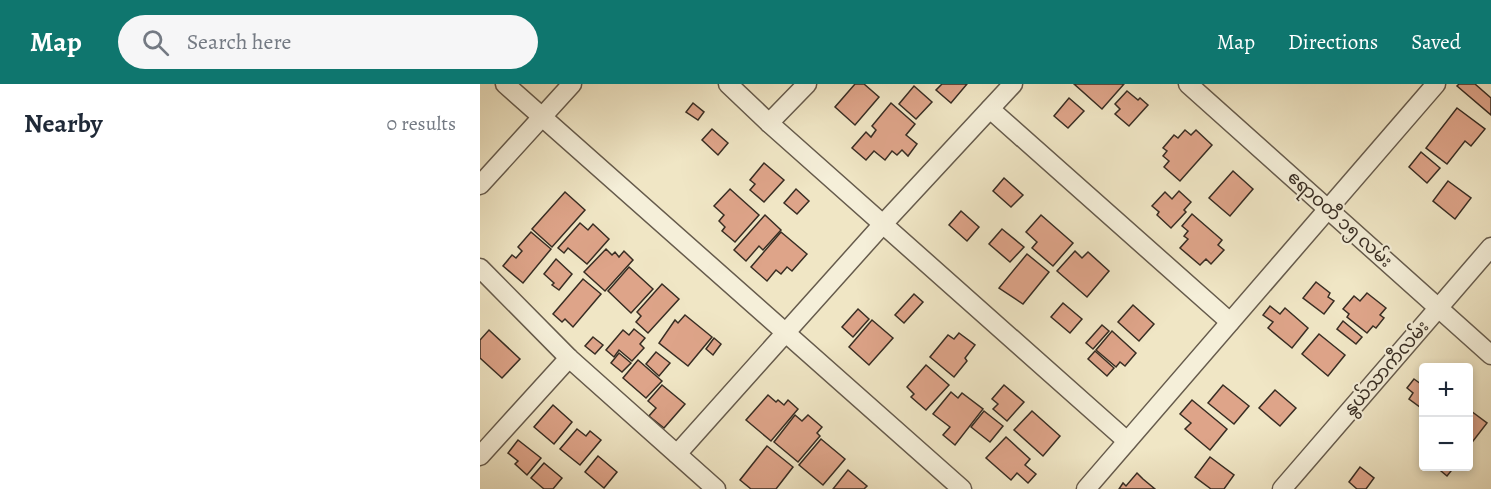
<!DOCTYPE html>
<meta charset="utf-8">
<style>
:root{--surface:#fff;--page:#f6f6f7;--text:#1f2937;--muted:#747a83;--line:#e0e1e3;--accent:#0f766e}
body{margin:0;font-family:Alegreya,"Noto Sans Myanmar",serif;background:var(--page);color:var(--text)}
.controls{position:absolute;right:18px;bottom:18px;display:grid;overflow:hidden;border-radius:6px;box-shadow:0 3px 9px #0003}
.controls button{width:54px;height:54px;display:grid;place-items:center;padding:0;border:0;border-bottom:2px solid var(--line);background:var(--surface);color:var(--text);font:30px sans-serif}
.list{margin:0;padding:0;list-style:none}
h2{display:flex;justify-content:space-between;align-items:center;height:78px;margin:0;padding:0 24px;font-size:26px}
h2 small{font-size:20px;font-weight:400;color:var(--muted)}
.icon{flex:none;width:33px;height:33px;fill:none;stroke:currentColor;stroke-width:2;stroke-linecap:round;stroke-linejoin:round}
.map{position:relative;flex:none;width:1011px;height:405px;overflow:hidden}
header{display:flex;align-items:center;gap:36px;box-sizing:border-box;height:84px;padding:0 30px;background:var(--accent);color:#fff}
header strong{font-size:28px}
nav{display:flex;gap:33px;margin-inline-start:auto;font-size:21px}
.search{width:420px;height:54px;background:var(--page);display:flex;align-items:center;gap:15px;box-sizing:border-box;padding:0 21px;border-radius:33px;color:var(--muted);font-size:22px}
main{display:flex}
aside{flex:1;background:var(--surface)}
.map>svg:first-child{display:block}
</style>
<header>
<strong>Map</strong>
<div class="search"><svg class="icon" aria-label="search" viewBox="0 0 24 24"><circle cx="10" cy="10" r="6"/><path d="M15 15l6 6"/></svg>Search here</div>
<nav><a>Map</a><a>Directions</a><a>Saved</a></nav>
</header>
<main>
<aside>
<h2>Nearby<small>0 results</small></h2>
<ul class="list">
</ul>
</aside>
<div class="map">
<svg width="1011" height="405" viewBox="0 0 1011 405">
<rect width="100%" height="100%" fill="#f0e6c5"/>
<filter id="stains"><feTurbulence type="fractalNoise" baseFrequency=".00333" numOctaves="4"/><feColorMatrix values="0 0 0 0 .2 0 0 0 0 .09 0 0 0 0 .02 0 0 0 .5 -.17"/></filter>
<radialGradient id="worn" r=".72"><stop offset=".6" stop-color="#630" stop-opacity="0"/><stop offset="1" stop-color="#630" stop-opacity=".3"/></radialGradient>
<g fill="#dea489" stroke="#382d23" stroke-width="1.5">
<path d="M375 0H384L399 13 375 41 355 23Z"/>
<path d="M462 0H487L471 19 456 6Z"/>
<path d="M594 0H644L622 25Z"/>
<path d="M979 0H995L1011 14V31L977 2Z"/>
<path d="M434 2 452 18 436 35 419 20Z"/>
<path d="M647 7 658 16 660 14 668 21 649 42 635 30 640 25 635 20Z"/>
<path d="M589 14 604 27 588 44 574 32Z"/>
<path d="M213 19 224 28 218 36 206 28Z"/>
<path d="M411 19 435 40 426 51 437 60 428 72 422 66 417 71 412 67 405 76 394 67 386 76 372 64 386 48 391 53 396 46 392 42Z"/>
<path d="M977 24 1005 45 991 62 985 57 967 80 946 64Z"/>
<path d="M232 45 248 59 238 71 222 56Z"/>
<path d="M705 46 711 51 716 46 732 61 700 97 684 83 689 77 683 72 687 67 683 64 694 51 698 54Z"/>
<path d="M941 68 960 84 947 99 929 83Z"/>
<path d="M284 79 304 96 284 118 270 106 275 100 270 96Z"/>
<path d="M753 87 773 105 750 132 729 114Z"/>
<path d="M524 94 543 111 531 123 513 107Z"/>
<path d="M968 97 991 114 975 135 953 117Z"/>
<path d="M250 105 279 131 255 158 242 147 245 143 239 137 244 131 234 122Z"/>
<path d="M316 105 329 117 317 130 304 119Z"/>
<path d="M699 107 711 118 704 126 706 128 691 144 677 131 679 128 672 122 685 108 692 115Z"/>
<path d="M85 108 105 126 72 163 52 145Z"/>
<path d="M481 127 499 143 487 157 469 141Z"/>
<path d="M712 130 742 156 738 161 744 166 731 180 726 175 720 181 700 164 708 155 704 152 708 147 702 142Z"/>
<path d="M285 131 301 146 283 166 279 162 266 177 254 166Z"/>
<path d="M561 131 593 159 573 182 552 164 557 158 546 148Z"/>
<path d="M100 139 108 146 113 140 129 155 107 180 88 164 84 169 78 164Z"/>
<path d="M522 145 544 163 530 178 509 160Z"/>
<path d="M51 148 71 165 43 199 23 182 32 171 36 174 42 167 38 163Z"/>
<path d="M301 148 327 170 312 187 307 183 301 190 296 186 287 197 271 183Z"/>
<path d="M126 165 132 171 135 168 139 173 144 167 153 176 125 207 104 188Z"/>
<path d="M595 167 602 174 608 168 629 187 607 213 577 187Z"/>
<path d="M547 170 569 188 543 220 519 204Z"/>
<path d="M76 175 92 190 79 206 72 201 74 199 64 190Z"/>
<path d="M149 183 173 205 151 229 128 207Z"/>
<path d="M103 195 121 210 93 243 85 235 82 238 73 230Z"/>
<path d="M836 198 850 209 848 213 854 217 844 230 823 214Z"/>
<path d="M182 200 199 215 168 249 156 238 161 232 157 228Z"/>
<path d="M887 209 906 224 900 231 904 234 896 244 893 242 887 249 867 233 869 230 863 225 874 212 880 217Z"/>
<path d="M434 210 443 218 424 239 415 231Z"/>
<path d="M583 219 602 235 590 249 571 233Z"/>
<path d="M653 221 674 240 659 257 638 238Z"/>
<path d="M790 222 800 230 805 224 828 244 812 264 788 244 793 238 783 231Z"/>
<path d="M378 225 389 235 373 253 362 243Z"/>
<path d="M205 231 232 253 208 282 179 259 195 236 198 239Z"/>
<path d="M392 236 413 254 389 281 369 263Z"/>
<path d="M863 237 882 253 876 260 857 245Z"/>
<path d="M622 241 629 247 613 265 606 259Z"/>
<path d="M154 245 165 254 160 260 164 264 152 277 139 266 134 273 126 266 143 246 149 251Z"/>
<path d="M9 246 40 275 22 294 0 274V256Z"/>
<path d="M632 247 656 269 645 282 640 278 636 283 616 266Z"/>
<path d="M479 249 495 261 485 274 487 277 474 293 450 273 468 251 474 255Z"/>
<path d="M839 250 865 271 848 292 822 270Z"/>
<path d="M113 253 123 261 115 270 105 262Z"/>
<path d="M234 254 241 260 233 271 226 265Z"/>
<path d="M615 267 634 284 627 292 608 275Z"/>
<path d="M176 268 190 279 179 292 166 280Z"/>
<path d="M139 269 151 279 142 288 131 279Z"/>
<path d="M158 276 182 297 166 314 143 294Z"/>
<path d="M446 281 469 301 446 326 431 313 434 310 427 303Z"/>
<path d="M934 295 941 300 944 296V326L929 315 933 309 927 304Z"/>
<path d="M182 301 205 320 184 344 169 332 176 324 168 317Z"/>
<path d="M524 301 544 318 527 337 513 325 518 320 512 315Z"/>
<path d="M743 301 769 322 754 340 728 319Z"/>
<path d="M795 306 816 324 800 342 779 324Z"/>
<path d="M471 308 478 314 482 309 503 325 475 361 463 351 470 343 453 330Z"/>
<path d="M288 311 296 318 298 316 304 321 308 316 318 325 291 357 266 336Z"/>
<path d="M712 316 747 345 730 366 705 345 711 339 700 330Z"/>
<path d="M73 321 92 338 74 360 54 343Z"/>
<path d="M504 327 523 342 510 358 491 343Z"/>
<path d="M552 327 580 352 563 372 534 346Z"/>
<path d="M991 327 1007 339 990 361 988 330Z"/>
<path d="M315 331 322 337 328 331 342 343 337 349 340 352 318 378 294 358Z"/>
<path d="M97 345 106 352 110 347 121 356 100 381 80 365Z"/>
<path d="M526 353 550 375 545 381 556 390 548 399 537 389 531 396 506 374Z"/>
<path d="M341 355 365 375 343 401 319 381Z"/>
<path d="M38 356 61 374 47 391 35 380 38 377 28 369Z"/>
<path d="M287 362 313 383 296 405H271L260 396Z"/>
<path d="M118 372 137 388 124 404 105 388Z"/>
<path d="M730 373 754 391 744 405H731L715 393Z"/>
<path d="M64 379 82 394 73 405H64L51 394Z"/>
<path d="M955 382H975L967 392Z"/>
<path d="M880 383 894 394 886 405H877L869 398Z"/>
<path d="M368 386 387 402 384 405H353Z"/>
<path d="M657 389 663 395 675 405H639L643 399 646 402Z"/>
</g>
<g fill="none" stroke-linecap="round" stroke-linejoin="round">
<g stroke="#665b4c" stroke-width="21">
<g id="minor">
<path d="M25 0 482 405"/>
<path d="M248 0 289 39 647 357"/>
<path d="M708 0 1011 271"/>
<path d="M510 25 750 238"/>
<path d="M289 39 327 0"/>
<path d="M0 101 92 0"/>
<path d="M0 184 89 274 236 405"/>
<path d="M197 370 403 140 533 0"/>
<path d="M0 372 89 274"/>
<path d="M606 405 956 0"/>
<path d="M802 405 1011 163"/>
</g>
</g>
<use href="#minor" stroke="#f5efd9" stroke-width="18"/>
</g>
<g text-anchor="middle" stroke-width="4.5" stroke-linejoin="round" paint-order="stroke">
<g font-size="18" fill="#382d23" stroke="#f5efd9">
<text transform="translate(860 135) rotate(42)" y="6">ဧရာဝတီ ၁၅ လမ်း</text>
<text transform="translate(906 284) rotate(-49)" y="6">နွယ်သာကီလမ်း</text>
</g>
</g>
<rect width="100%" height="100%" filter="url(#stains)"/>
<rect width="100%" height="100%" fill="url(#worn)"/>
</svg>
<div class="controls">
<button>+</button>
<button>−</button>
</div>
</div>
</main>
